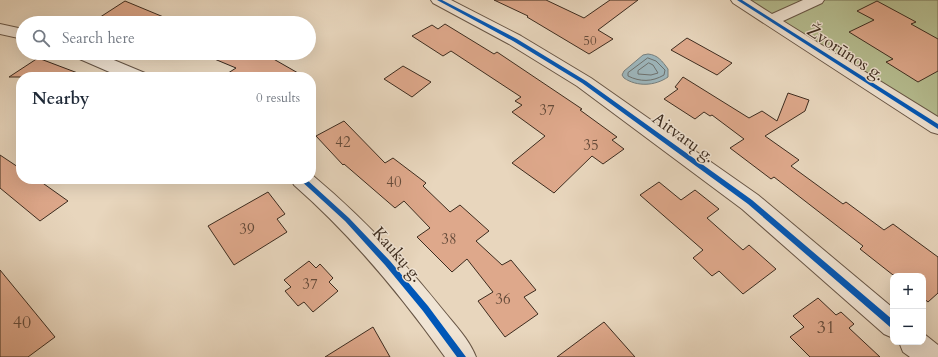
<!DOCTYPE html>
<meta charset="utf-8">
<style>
:root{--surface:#fff;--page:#f6f6f7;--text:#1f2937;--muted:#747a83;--line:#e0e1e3}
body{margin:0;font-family:Cardo,serif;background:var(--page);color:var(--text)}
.controls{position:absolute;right:12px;bottom:12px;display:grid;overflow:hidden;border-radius:8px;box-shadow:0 4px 16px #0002}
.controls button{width:36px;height:36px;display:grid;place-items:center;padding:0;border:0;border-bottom:1px solid var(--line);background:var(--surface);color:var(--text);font:20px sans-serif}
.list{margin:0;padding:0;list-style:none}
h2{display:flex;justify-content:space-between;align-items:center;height:52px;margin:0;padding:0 16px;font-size:17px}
h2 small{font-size:13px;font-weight:400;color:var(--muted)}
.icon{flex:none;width:22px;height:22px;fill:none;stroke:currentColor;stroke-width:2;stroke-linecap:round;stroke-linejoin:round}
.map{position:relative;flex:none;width:938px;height:357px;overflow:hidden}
.search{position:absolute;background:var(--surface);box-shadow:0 4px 16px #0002;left:16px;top:16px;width:300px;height:44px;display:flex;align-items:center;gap:10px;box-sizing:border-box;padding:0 14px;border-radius:22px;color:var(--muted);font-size:15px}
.panel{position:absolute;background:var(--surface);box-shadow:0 4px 16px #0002;left:16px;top:72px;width:300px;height:112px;border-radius:16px}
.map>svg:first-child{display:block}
</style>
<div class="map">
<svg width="938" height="357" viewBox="0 0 938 357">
<rect width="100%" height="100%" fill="#e8d6bd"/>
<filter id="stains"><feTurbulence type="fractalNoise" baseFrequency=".005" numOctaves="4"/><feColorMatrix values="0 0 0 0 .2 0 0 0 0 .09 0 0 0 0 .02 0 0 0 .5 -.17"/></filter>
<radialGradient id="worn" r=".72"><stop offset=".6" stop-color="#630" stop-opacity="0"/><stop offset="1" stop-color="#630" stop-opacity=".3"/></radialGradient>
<path fill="#b6be91" stroke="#7a7558" d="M738 0H938V125Z"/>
<path fill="#9db6bc" stroke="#777f7d" d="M648 54C658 55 662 61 668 69V77C655 86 637 87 624 78L622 75 624 71 643 55Z"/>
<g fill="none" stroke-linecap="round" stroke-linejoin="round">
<g stroke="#6d716e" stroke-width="1">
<path d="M648 58 656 61 665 70 664 75C652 82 640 82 628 76V73Z"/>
<path d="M649 63 653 65 658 73 651 75 638 74V71Z"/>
</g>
</g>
<g fill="#dea88b" stroke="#3d2c1f">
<path d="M494 0H546L584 18 610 0H638L598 30 613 39 589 54 527 17 528 16Z"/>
<path d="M125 1 178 23H91Z"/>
<path d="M877 1 916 22 911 24 938 39V71L918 82 886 62 893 59 849 32 874 20 857 11Z"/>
<path d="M445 24 494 54 497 52 582 109 580 110 617 137 612 140 624 149 603 164 592 156 554 193 512 163 545 136 512 112 522 105 515 101 521 97 451 51 443 56 412 36 432 25 438 29Z"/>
<path d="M687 38 732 63 717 75 671 50Z"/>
<path d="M219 53H263L305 77H222L236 68 212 58Z"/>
<path d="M38 58 83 75V77H9Z"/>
<path d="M403 66 431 82 412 97 384 79Z"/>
<path d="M683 77 749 118 762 111 777 121 788 93 809 100 805 111 765 136 799 160 791 166 843 204 846 202 884 230 893 224 938 257V293L928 302 923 298V276H895L893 274V275L860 249 863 246 774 177 771 179 730 148 744 139 712 115 710 116 704 112 695 119 664 99 678 89 675 87Z"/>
<path d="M344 121 385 163 393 158 426 183 423 186 450 212 460 205 489 231 476 241 502 265 511 260 536 290 524 297 538 314 505 337 478 301 493 292 467 259 452 272 417 237 430 228 404 201 395 208 344 164 343 165 316 136Z"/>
<path d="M0 155 21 169V179H37L68 201 40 221 0 188Z"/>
<path d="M659 182 681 200 695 190 719 209 707 218 743 250 749 245 776 269 743 294 719 271 712 276 693 258 703 250 640 195Z"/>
<path d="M268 192 285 214 277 219 287 232 234 265 208 226Z"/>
<path d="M309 261 316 268 320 264 333 278 329 282 338 291 313 312 304 302 298 306 285 291 291 287 284 280Z"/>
<path d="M0 270 55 337 28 357H0Z"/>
<path d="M818 298 836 315 841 312 854 324 849 328 880 357H810L790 337 804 327 793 316Z"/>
<path d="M604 322 635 357H557Z"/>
<path d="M373 327 390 357H325Z"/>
</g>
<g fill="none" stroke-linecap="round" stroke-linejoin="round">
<g stroke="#685646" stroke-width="2">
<g id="minor">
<path d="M431 0H451L521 36 591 78 758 195 893 308V338L884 334 742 209 577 86 509 44 433 3Z"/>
<path d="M731 0H750L772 14 803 0H824L822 3 783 21 938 117V134L931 132 733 3Z"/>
<path d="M0 24 23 29V39L0 34Z"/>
<path d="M72 53H97L145 73 147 77H121L75 57Z"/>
<path d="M311 174C360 215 403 260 443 310 455 325 469 339 476 357H445C400 294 352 236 294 185L291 179H311Z"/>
<path d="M923 333 938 345V357H910L903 352 899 342H923Z"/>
</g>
</g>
<use href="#minor" fill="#f0e4d4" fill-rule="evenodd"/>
<g stroke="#f0e4d4" stroke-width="2">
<g id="cycleway">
<path d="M437 0H442L517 39 586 81 752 200 893 320V329L890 327 748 204 582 83 513 41Z"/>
<path d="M737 0H742L938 124V129Z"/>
<path d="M299 179H306L349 218 390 261 428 306 466 357H457L423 311 385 265 345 221Z"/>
</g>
</g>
<use href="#cycleway" fill="#0057b8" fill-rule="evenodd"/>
</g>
<g text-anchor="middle" stroke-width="3" stroke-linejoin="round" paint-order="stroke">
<g font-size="13" fill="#654b3a">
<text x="590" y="45">50</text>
</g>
<g font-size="15" fill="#654b3a">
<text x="547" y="115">37</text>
<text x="343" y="147">42</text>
<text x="591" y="150">35</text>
<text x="394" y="187">40</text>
<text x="247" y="234">39</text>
<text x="449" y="244">38</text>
<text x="310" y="289">37</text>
<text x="503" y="304">36</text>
</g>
<g font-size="17" fill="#3d2c1f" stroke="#f0e4d4">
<text transform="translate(846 52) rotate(33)" y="6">Žvorūnos g.</text>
<text transform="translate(684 137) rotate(36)" y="6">Aitvarų g.</text>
<text transform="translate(398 254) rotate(49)" y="6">Kaukų g.</text>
</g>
<g font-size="18" fill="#654b3a">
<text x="22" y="328">40</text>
<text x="826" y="333">31</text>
</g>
</g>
<rect width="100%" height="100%" filter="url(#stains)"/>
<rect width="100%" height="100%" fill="url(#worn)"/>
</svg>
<div class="controls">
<button>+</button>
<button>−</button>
</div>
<div class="search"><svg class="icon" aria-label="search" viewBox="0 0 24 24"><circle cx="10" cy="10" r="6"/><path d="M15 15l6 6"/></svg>Search here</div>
<section class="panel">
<h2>Nearby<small>0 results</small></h2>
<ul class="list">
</ul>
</section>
</div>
